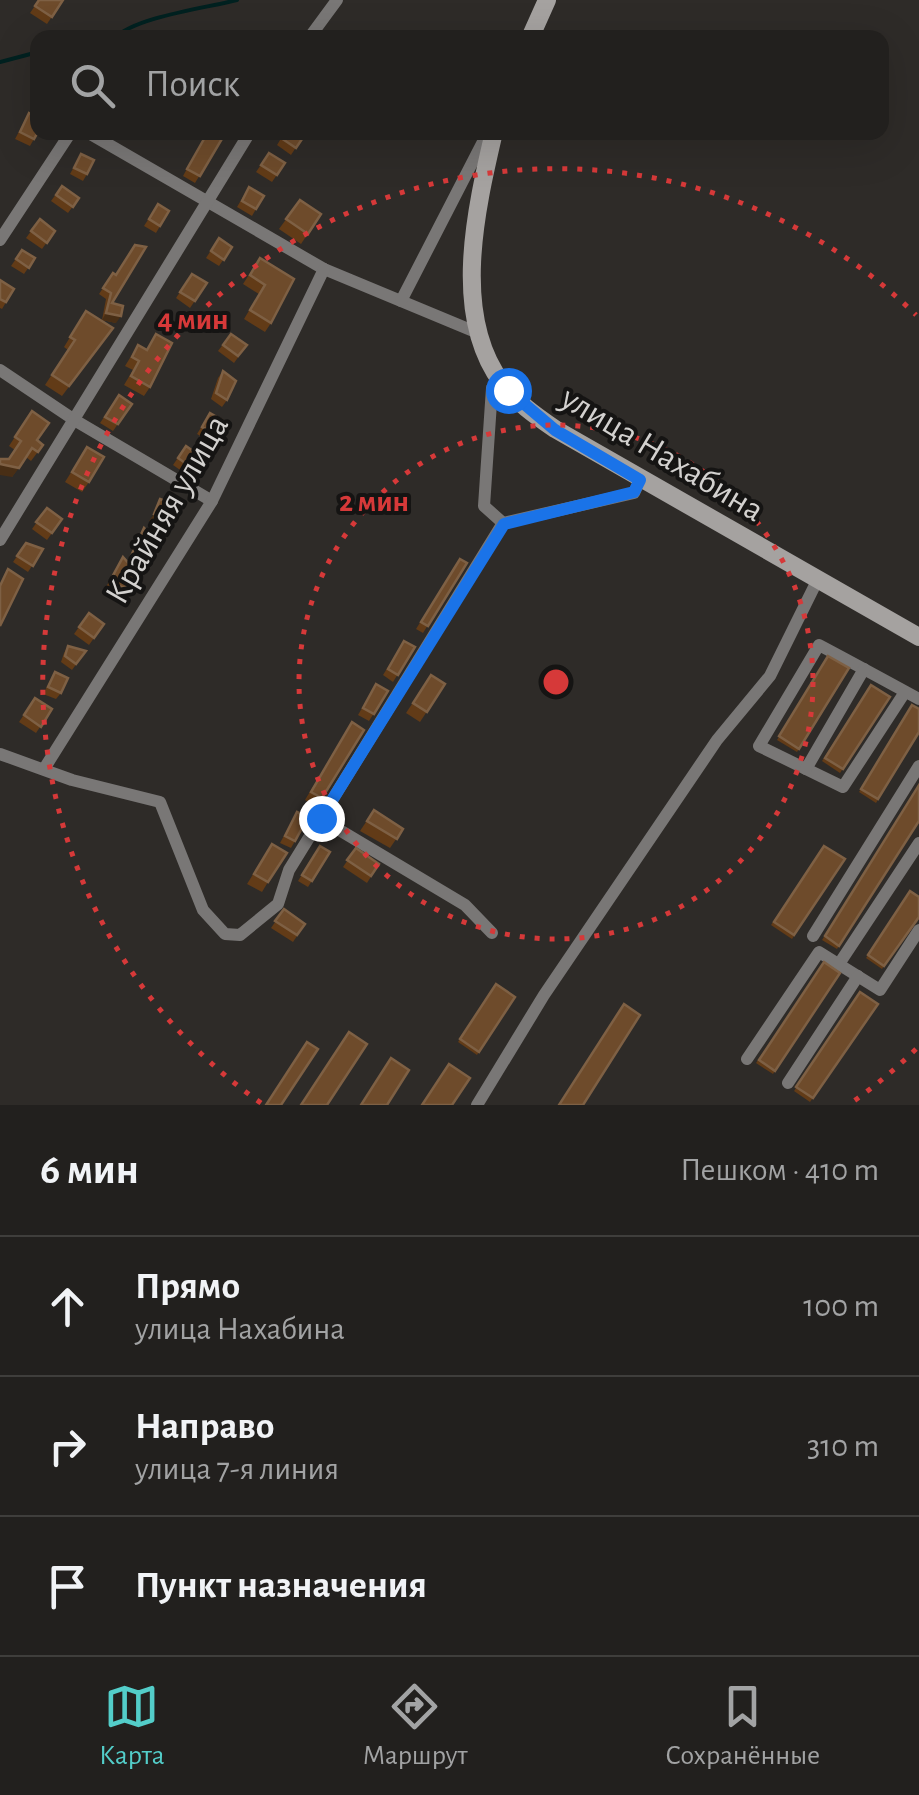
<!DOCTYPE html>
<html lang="ru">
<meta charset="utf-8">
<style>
:root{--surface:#22201e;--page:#2e2d2b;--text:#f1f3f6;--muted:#a2a3a4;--line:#3f3e3c;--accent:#53cdc9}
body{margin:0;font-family:"Alegreya Sans",sans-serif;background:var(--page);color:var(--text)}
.stop{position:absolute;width:30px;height:30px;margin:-22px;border:8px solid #1a73e8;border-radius:50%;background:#fff}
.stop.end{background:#1a73e8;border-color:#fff;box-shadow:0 2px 10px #0008}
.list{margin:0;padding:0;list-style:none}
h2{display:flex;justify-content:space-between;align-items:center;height:130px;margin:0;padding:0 40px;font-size:42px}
h2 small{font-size:32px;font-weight:400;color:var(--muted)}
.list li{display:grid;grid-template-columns:65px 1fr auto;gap:30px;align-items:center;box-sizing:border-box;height:140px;padding:0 40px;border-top:2px solid var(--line)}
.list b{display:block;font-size:38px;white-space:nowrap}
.list p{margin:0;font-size:32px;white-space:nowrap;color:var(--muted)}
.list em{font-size:32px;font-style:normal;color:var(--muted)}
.icon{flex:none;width:55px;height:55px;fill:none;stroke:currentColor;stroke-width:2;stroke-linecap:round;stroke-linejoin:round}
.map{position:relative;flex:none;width:919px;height:1105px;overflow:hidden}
.search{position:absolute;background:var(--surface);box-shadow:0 10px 40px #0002;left:30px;right:30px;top:30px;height:110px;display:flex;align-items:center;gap:25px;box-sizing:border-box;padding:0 35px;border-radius:20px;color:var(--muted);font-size:38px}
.sheet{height:550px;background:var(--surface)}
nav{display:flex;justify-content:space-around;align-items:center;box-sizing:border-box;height:140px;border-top:2px solid var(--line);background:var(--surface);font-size:28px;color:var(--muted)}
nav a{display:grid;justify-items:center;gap:5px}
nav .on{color:var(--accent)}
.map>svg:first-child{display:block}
</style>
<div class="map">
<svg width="919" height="1105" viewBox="0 0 919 1105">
<rect width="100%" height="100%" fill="#2e2b28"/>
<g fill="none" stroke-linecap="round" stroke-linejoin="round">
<g stroke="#002120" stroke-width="4">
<path d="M115 38C135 17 206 8 237 0"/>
<path d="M0 62 38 52"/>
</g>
<g stroke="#797776" stroke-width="12">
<path d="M309 38 337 0"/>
<path d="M87 132 324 269 478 333"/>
<path d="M0 240 71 132"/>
<path d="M401 301 488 132"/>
<path d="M0 370 76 421 212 501"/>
<path d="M500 381 492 388 484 506 503 523"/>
<path d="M0 540 250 132"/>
<path d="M905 692 843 787 759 746 819 645C853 663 886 681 919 699"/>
<path d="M0 754 72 780 160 802 203 910 225 934 240 935 278 904 289 870 503 523 634 493 640 480"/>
<path d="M44 769 212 501 324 269"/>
<path d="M806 769 864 669"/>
<path d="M321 819 465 905 492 933"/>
<path d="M813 936 919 766"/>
<path d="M839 964 919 843"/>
<path d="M747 1059 819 952 880 990 919 930"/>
<path d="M788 1083 858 976"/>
<path d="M477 1105 544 995 717 740 770 676 817 581"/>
</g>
<g stroke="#a5a2a0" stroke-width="18">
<path d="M530 38 547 0"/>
<path d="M494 132C476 209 451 315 502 383 516 402 536 416 555 429L919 637"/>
</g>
</g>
<g fill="#623b17">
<path d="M39 0H63L47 24 30 13Z"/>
<path d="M29 113 34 139 30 146 15 139Z"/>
<path d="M207 132H226L195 183 183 176Z"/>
<path d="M285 132H306L291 155 277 145Z"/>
<path d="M269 153 285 163 272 182 256 172Z"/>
<path d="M81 154 87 174 83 181 70 174Z"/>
<path d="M62 186 79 198 68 213 51 201Z"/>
<path d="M249 187 256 209 252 216 237 207Z"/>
<path d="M300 200 321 214 301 244 279 229Z"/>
<path d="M158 204 169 211 156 233 144 226Z"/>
<path d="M40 219 55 231 42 249 26 238Z"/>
<path d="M219 238 232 247 219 266 206 258Z"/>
<path d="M22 250 35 258 24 274 11 266Z"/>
<path d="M260 258 271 323 265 332 244 319 259 294 243 284Z"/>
<path d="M113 273 112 303 116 323 102 320 106 299 99 294Z"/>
<path d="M192 274 207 283 190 308 176 298Z"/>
<path d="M0 280 14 289 2 309 0 308Z"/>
<path d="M86 311 113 328 62 396 45 385 68 350 64 347Z"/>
<path d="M231 334 247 345 234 363 218 351Z"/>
<path d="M138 345 150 387 144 396 124 385 133 370 125 366Z"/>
<path d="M223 371 227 400 222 407 211 399 218 378Z"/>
<path d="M119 395 132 404 113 431 100 423Z"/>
<path d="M32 411 37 440 43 445 31 461 26 457 12 477 9 459 15 450 9 446Z"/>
<path d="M210 413 222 420 209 441 197 434Z"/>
<path d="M186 446 203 458 190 477 173 465Z"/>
<path d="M87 447 89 482 82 492 65 482Z"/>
<path d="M47 508 62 519 47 540 32 529Z"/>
<path d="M144 528 142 558 137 565 128 563 139 575 134 582 119 595 106 587 123 557 127 562Z"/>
<path d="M26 543 43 549 28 572 13 562Z"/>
<path d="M460 559 467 563 423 633 416 629Z"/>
<path d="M89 613 104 624 89 645 74 634Z"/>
<path d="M404 641 415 647 393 682 383 675Z"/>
<path d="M68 646 86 651 72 670 61 662 64 653Z"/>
<path d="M828 656 849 668 797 752 777 740Z"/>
<path d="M55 672 61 693 56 699 43 694Z"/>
<path d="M431 675 445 684 420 722 406 713Z"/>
<path d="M376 684 388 691 369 721 358 715Z"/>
<path d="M871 685 890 697 840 773 822 761Z"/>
<path d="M35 698 52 709 36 733 19 722Z"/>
<path d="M912 705 919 732 876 803 859 792Z"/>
<path d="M352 722 364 730 316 807 305 800Z"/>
<path d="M919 785V821L837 949 822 940Z"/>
<path d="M374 810 403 829 390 848 360 831Z"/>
<path d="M297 812 295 841 291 848 280 843Z"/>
<path d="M272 844 268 882 262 892 247 884Z"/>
<path d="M320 846 330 852 308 887 298 881Z"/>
<path d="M824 846 845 859 792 939 771 925Z"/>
<path d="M356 848 379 864 367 883 343 867Z"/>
<path d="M910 891 919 917 882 969 866 958Z"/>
<path d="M284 909 305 924 293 942 271 928Z"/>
<path d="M824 962 840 973 773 1074 756 1063Z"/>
<path d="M496 984 515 997 477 1055 458 1042Z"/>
<path d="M860 992 878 1004 810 1102 794 1091Z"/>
</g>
<g fill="#482e15">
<path d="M106 313 121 316 116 323 102 320Z"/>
<path d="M0 464 19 468 12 477 0 475Z"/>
<path d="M154 514 168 520 164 527 149 521Z"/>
<path d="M131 556 142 558 137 565 127 562Z"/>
</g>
<g fill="#6e4b2b" stroke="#7e6044" stroke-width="2.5">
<path d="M39 0H63L52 17 35 6Z"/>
<path d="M29 113 38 118V132L34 139 20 132Z"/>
<path d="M208 132H226L200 176 187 169Z"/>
<path d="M285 132H306V133L296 148 281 138Z"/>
<path d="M269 153 285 163 277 175 261 165Z"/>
<path d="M81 154 94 160 87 174 74 168Z"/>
<path d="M62 186 79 198 73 207 56 195Z"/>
<path d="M249 187 264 196 256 209 242 201Z"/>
<path d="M300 200 321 214 308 234 286 219Z"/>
<path d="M158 204 169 211 160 226 149 219Z"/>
<path d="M40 219 55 231 47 243 31 231Z"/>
<path d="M219 238 232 247 224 260 211 251Z"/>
<path d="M135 245 146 247 112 303 123 306 121 316 106 313 111 293 103 288 113 273 116 275Z"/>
<path d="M22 250 35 258 29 268 16 259Z"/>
<path d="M260 258 294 279 271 323 250 310 265 285 250 275Z"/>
<path d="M192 274 207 283 195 301 180 292Z"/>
<path d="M0 280 14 289 6 302 0 299Z"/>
<path d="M86 311 113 328 69 386 52 375 75 340 70 337Z"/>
<path d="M156 334 172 343 150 387 131 376 139 361 132 357 138 345 147 350Z"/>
<path d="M231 334 247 345 238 356 223 345Z"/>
<path d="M223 371 236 381 227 400 216 393Z"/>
<path d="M119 395 132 404 118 424 105 417Z"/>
<path d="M32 411 49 423 37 440 43 445 38 452 32 448 19 468 0 464V459H9L21 441 15 437Z"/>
<path d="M210 413 222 420 214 434 202 427Z"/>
<path d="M186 446 203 458 195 470 178 458Z"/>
<path d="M87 447 104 457 89 482 72 472Z"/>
<path d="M160 499 175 505 168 520 154 514Z"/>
<path d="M47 508 62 519 52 533 36 522Z"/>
<path d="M144 528 152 536 142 558 131 556Z"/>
<path d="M26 543 43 549 33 566 17 556Z"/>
<path d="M123 557 139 575 124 588 110 581Z"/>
<path d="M460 559 467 563 428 626 421 622Z"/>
<path d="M8 569 23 579 0 626V586Z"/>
<path d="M89 613 104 624 94 638 79 627Z"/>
<path d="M404 641 415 647 398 675 388 669Z"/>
<path d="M68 646 86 651 76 664 65 656Z"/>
<path d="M828 656 849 668 799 749 779 736Z"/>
<path d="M55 672 68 678 61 693 48 687Z"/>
<path d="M431 675 445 684 427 712 413 703Z"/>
<path d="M376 684 388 691 374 714 363 708Z"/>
<path d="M871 685 890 697 843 769 825 758Z"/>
<path d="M35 698 52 709 41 727 24 715Z"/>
<path d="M912 705 919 709V732L878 799 861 789Z"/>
<path d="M352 722 364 730 322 798 311 792Z"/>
<path d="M919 785V821L839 946 825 936Z"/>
<path d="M374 810 403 829 397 839 367 821Z"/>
<path d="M297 812 308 817 295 841 285 836Z"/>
<path d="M272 844 287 853 268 882 254 874Z"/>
<path d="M320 846 330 852 312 881 302 875Z"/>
<path d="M824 846 845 859 794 935 774 922Z"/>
<path d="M356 848 379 864 371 876 347 860Z"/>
<path d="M910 891 919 897V917L884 966 868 955Z"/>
<path d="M284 909 305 924 297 935 275 921Z"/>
<path d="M824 962 840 973 775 1071 759 1060Z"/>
<path d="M496 984 515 997 479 1052 460 1039Z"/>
<path d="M860 992 878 1004 813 1098 796 1087Z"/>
<path d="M624 1004 640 1015 583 1105H559Z"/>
<path d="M349 1032 367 1044 327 1105H301Z"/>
<path d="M307 1042 318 1049 281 1105H266Z"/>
<path d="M391 1058 409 1070 387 1105H361Z"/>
<path d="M449 1064 470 1078 452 1105H422Z"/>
</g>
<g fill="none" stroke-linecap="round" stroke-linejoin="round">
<path stroke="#1a73e8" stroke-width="12" d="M321 818 504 524 634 492 640 480 555 430 508 390"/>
</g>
<g fill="none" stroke="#d63939" stroke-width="5" stroke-dasharray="5 10">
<circle cx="556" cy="682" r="257"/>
<path d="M916 1049A514 514 0 0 1 851 1103M261 1103A514 514 0 1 1 916 315"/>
</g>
<g text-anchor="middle" stroke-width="8" stroke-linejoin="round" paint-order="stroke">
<g font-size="35" fill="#d3d1cf" stroke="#151413">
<text transform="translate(663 453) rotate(31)" y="12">улица Нахабина</text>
<text transform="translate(166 509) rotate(-60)" y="12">Крайняя улица</text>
</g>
</g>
<circle cx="556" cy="682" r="15" fill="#d63939" stroke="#151413" stroke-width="5"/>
<g font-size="30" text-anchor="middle" font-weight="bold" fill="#d63939" stroke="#151413" stroke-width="8" stroke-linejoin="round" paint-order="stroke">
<text x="193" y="329">4 мин</text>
<text x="374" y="511">2 мин</text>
</g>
</svg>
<div class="stop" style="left:508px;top:390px"></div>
<div class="stop end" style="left:321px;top:818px"></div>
<div class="search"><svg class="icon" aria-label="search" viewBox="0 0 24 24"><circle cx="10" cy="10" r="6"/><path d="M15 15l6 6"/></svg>Поиск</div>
</div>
<section class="sheet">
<h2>6 мин<small>Пешком · 410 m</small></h2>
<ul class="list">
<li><svg class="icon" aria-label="ahead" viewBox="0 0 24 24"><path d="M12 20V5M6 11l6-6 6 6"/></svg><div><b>Прямо</b><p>улица Нахабина</p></div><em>100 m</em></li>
<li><svg class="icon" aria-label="right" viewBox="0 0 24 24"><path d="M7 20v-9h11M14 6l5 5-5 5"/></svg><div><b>Направо</b><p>улица 7-я линия</p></div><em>310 m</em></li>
<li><svg class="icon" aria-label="arrive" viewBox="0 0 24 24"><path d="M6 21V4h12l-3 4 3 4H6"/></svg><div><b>Пункт назначения</b></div></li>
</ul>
</section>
<nav>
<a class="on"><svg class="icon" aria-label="map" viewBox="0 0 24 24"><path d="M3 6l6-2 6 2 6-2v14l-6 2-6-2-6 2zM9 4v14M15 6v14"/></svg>Карта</a>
<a><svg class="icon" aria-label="directions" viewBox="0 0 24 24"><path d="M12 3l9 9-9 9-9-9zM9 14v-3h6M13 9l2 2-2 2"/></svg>Маршрут</a>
<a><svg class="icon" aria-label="saved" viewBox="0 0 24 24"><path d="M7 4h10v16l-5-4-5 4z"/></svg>Сохранённые</a>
</nav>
